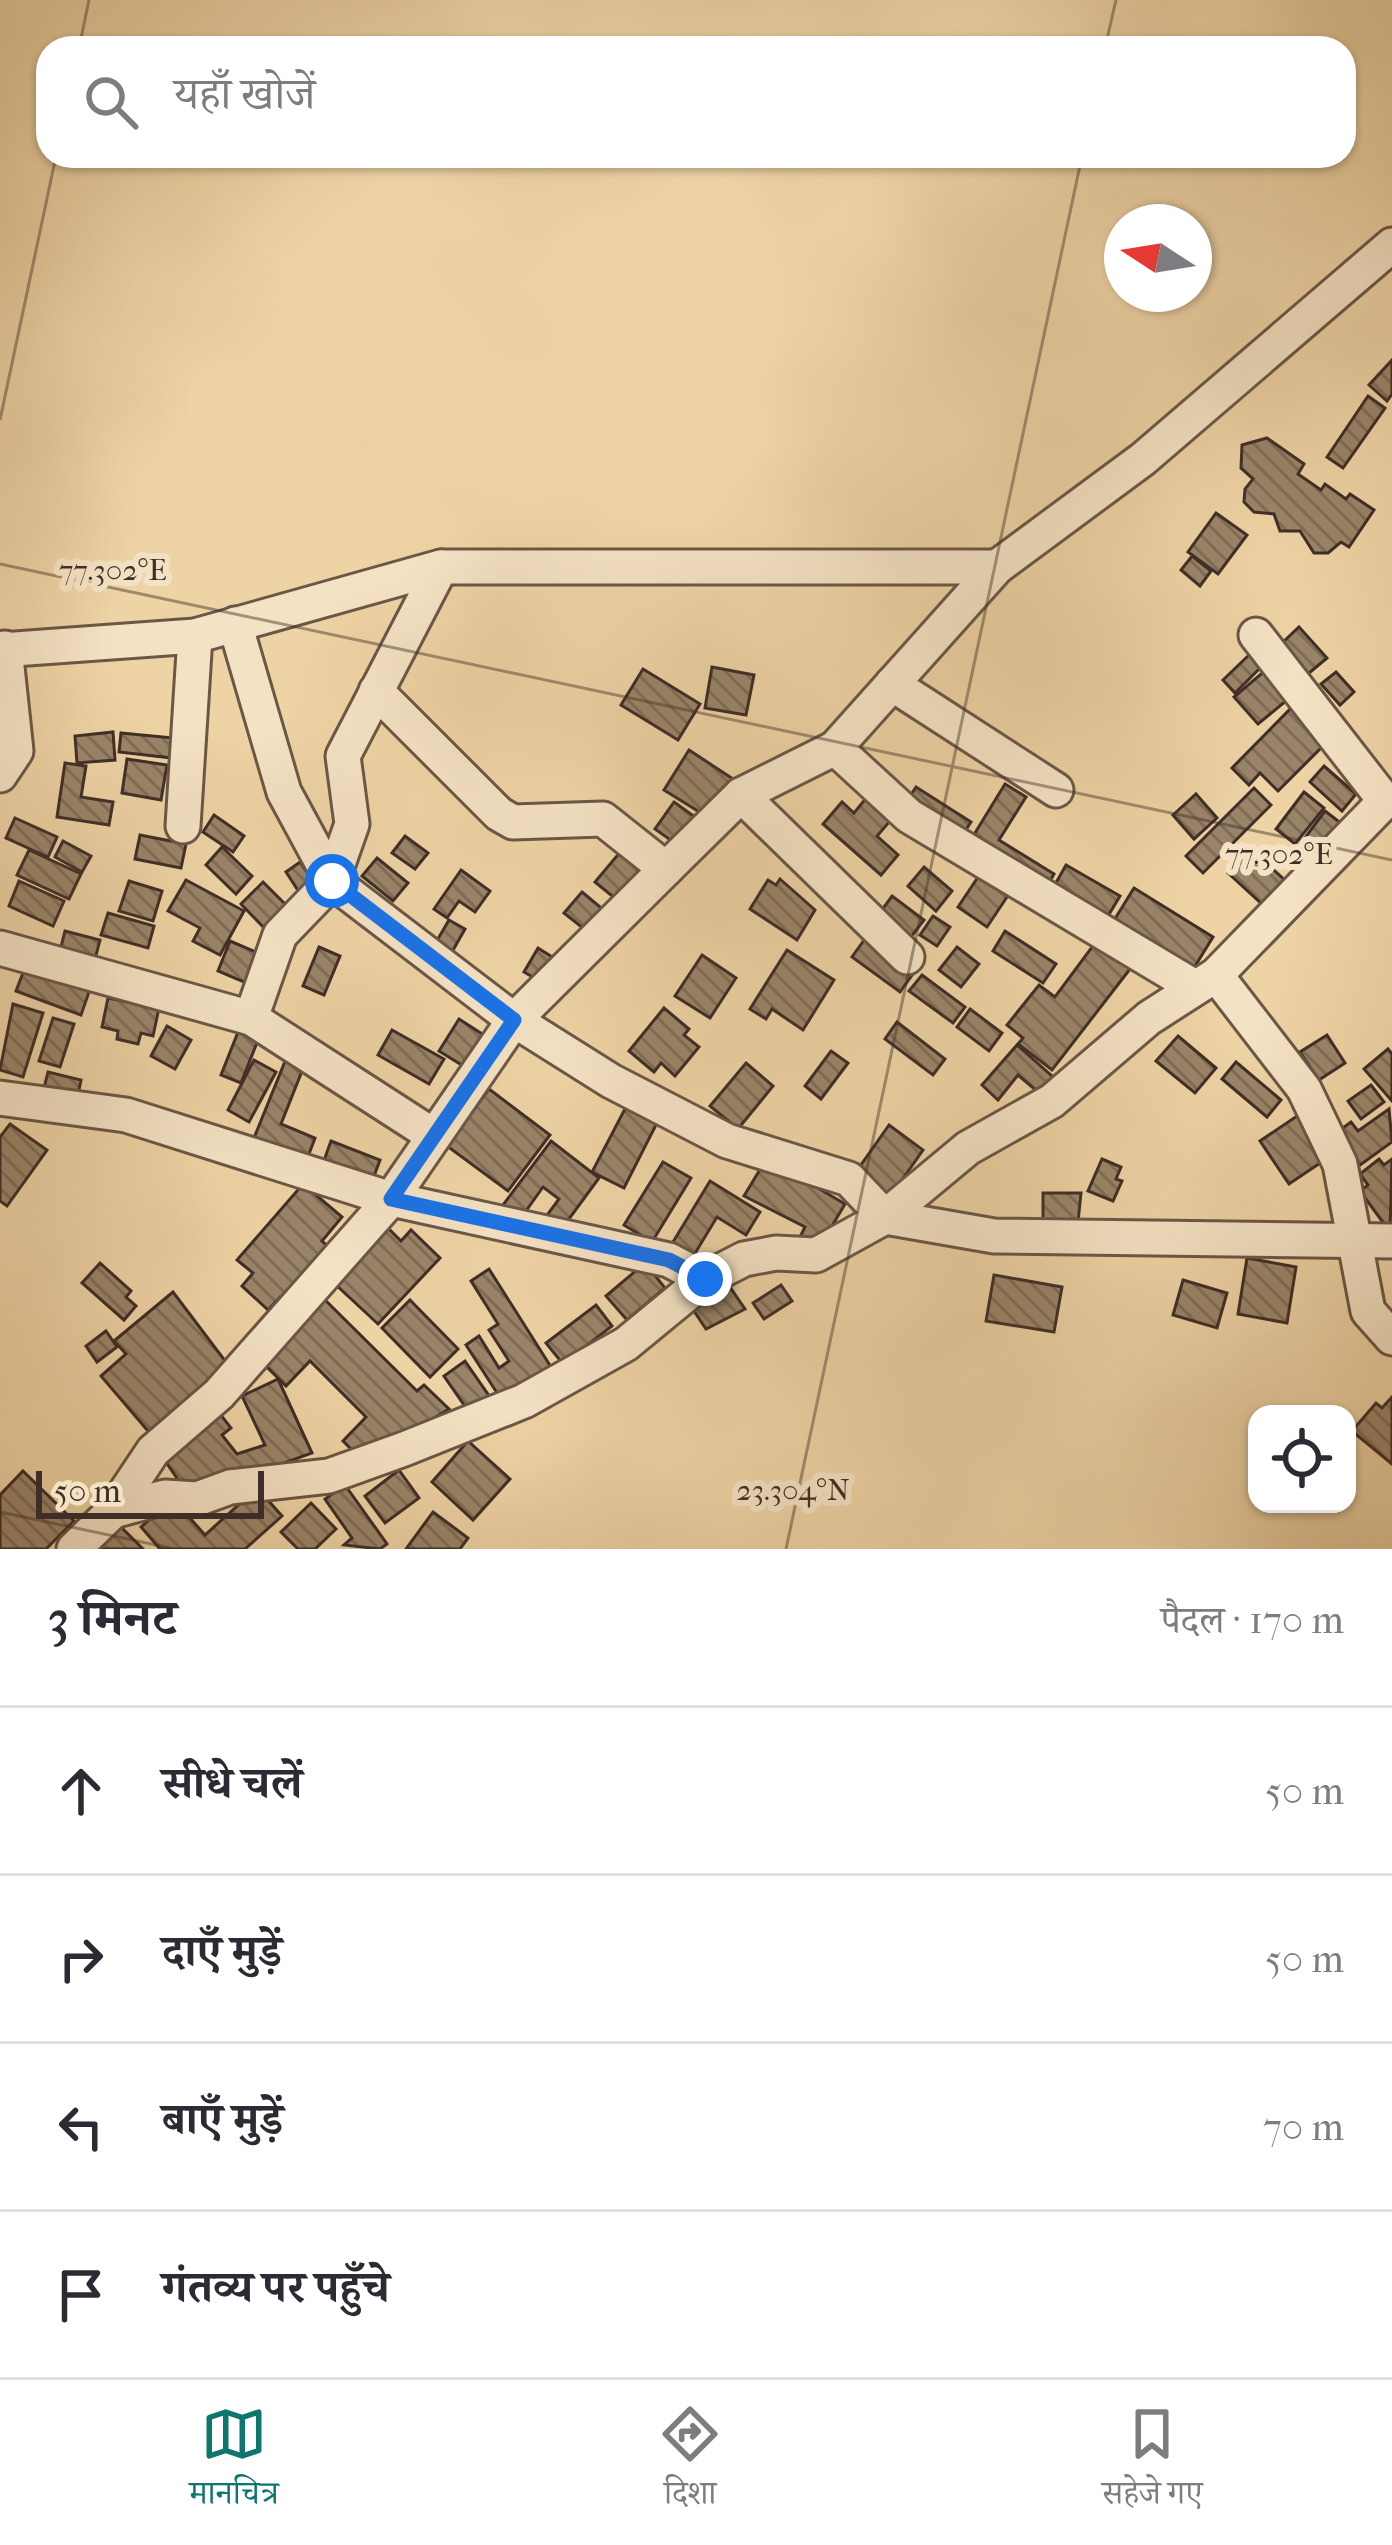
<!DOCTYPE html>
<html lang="hi">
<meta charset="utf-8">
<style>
:root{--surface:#fff;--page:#f7f7f7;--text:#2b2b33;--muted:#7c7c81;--line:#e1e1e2;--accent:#0f766e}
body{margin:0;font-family:"IM FELL French Canon","Noto Serif Devanagari",serif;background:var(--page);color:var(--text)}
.controls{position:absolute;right:36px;bottom:36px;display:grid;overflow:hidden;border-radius:24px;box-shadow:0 3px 9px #0004}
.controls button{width:108px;height:108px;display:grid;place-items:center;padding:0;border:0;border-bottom:3px solid var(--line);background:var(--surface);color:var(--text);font:60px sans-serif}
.compass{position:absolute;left:1104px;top:204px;width:108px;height:108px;border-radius:50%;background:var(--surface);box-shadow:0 3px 9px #0004;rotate:282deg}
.scale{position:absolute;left:36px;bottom:30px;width:228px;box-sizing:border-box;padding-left:12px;border:6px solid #3e2e27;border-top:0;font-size:33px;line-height:42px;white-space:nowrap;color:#3e2e27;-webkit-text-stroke:9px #f4e2c4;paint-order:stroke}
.stop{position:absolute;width:36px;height:36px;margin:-27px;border:9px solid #1a73e8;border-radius:50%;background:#fff}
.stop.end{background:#1a73e8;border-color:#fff;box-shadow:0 3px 12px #0008}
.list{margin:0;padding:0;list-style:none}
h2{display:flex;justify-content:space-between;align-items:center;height:156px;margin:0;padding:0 48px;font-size:51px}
h2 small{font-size:39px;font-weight:400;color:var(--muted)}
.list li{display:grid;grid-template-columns:78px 1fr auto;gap:36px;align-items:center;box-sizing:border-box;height:168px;padding:0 48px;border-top:3px solid var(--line)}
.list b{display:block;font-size:45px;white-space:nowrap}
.list em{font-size:39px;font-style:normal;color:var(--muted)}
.icon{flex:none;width:66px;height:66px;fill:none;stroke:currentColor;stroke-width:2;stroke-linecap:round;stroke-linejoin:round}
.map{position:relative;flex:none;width:1392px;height:1549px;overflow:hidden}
.search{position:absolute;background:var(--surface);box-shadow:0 3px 9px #0004;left:36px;right:36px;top:36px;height:132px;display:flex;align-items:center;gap:30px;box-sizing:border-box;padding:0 42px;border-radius:36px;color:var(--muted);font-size:45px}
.sheet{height:828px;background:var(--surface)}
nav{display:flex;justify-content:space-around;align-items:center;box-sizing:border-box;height:168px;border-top:3px solid var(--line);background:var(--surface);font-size:33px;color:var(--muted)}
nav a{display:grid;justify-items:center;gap:6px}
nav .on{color:var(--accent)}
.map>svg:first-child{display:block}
</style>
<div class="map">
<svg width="1392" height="1549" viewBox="0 0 1392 1549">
<defs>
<pattern id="building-back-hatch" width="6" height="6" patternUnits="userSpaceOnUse" patternTransform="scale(3)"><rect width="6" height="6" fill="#9a8469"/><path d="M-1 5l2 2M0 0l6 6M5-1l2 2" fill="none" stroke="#7f6c56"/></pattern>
</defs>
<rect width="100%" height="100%" fill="#eed3a5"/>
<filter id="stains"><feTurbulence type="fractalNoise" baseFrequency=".00167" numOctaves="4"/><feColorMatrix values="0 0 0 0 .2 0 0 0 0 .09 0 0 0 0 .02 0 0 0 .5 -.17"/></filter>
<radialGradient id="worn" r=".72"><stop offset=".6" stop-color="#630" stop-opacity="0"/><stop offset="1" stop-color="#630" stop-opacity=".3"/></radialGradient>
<g fill="url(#building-back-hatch)" stroke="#3e2e27" stroke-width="3">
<path d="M1392 360V394L1387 401 1369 385Z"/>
<path d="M1368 396 1385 408 1343 468 1327 457Z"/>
<path d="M1267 438 1304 464 1298 474 1321 490 1325 484 1346 499 1350 494 1374 510 1349 547 1341 542 1328 553H1314L1300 531H1280L1274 514 1254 512 1244 502 1245 489 1253 479 1241 468 1242 445Z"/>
<path d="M1216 513 1247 535 1218 574 1188 552Z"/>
<path d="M1192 556 1211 571 1200 586 1181 570Z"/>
<path d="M1299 627 1327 658 1308 674 1281 644Z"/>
<path d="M1249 655 1261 667 1235 693 1223 680Z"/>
<path d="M712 667 754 675 746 715 705 708Z"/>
<path d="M1268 668 1292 696 1258 724 1234 697Z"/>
<path d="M643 669 700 704 678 740 621 705Z"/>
<path d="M1336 672 1354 692 1340 705 1321 684Z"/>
<path d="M1298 701 1333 736 1278 791 1260 773 1249 785 1232 768Z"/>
<path d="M113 732 115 760 77 763 75 736Z"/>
<path d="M121 733 174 738 172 758 119 752Z"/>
<path d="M689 750 733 779 709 818 664 790Z"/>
<path d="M127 759 167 765 161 800 122 793Z"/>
<path d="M65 763 86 766 81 797 113 802 109 825 57 817Z"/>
<path d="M1324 766 1356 794 1342 811 1310 782Z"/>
<path d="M1005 784 1026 797 999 840 1054 874 1043 893 967 846Z"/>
<path d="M916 787 971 822 960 839 905 804Z"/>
<path d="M1254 788 1271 805 1203 873 1186 856Z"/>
<path d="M872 791 897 813 877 836 898 855 881 875 823 824 842 802 854 813Z"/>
<path d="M1304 792 1324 808 1295 844 1276 829Z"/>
<path d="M1196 794 1217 818 1194 839 1173 815Z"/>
<path d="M674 802 695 817 676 844 655 829Z"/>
<path d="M1325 811 1342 824 1315 859 1298 847Z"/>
<path d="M214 815 244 836 233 852 203 832Z"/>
<path d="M15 818 57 837 48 857 6 838Z"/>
<path d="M140 835 186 844 181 868 135 859Z"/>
<path d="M405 836 428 853 415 869 392 853Z"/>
<path d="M63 841 91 856 82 872 55 857Z"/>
<path d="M222 847 252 876 236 894 206 865Z"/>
<path d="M1250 848 1288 883 1265 907 1228 873Z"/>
<path d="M29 850 81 874 69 899 17 875Z"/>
<path d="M621 851 648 874 623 905 595 882Z"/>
<path d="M377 858 408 883 393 901 362 876Z"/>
<path d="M300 862 315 884 301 895 286 872Z"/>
<path d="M1066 865 1120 896 1105 921 1052 890Z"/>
<path d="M924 867 952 891 936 911 908 886Z"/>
<path d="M461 870 490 891 475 912 459 901 447 918 434 909Z"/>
<path d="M982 871 1011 891 987 927 958 907Z"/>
<path d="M780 879 815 910 797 940 750 909 768 880 776 885Z"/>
<path d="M186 880 244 911 220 955 193 941 200 928 168 911Z"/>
<path d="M19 881 64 901 53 926 9 906Z"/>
<path d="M129 881 162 891 153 921 119 911Z"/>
<path d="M263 882 290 909 267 931 241 904Z"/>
<path d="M1134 888 1213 937 1192 971 1113 922Z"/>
<path d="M582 892 606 912 589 933 564 913Z"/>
<path d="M892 896 924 920 911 937 879 914Z"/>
<path d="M108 913 154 926 148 948 101 935Z"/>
<path d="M933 916 950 927 937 946 920 935Z"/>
<path d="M449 920 465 929 448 959 432 949Z"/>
<path d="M65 931 100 940 94 963 59 955Z"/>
<path d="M1005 931 1056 964 1043 983 993 951Z"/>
<path d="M867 936 915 971 900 992 852 957Z"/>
<path d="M230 941 263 955 258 988 218 971Z"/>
<path d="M1095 943 1130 969 1052 1070 1018 1044 1023 1038 1007 1025 1039 985 1055 997Z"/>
<path d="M319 947 340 956 324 995 303 986Z"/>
<path d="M957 947 979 964 961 987 939 970Z"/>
<path d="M538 948 557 960 543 983 524 972Z"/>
<path d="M787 950 834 980 803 1030 772 1009 766 1019 750 1009Z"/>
<path d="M702 955 736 978 710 1018 675 996Z"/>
<path d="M26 965 90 989 81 1015 16 991Z"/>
<path d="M922 975 965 1007 953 1023 909 991Z"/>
<path d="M108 998 159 1008 153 1036 141 1033 138 1044 117 1039 118 1031 102 1027Z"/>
<path d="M13 1004 43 1013 23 1077 0 1070Z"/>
<path d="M664 1008 689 1029 684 1035 699 1047 675 1076 661 1063 654 1072 629 1051Z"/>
<path d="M970 1009 1002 1033 989 1051 957 1027Z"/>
<path d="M53 1018 74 1024 60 1067 39 1061Z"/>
<path d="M459 1019 493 1041 473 1072 439 1051Z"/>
<path d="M897 1022 945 1059 933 1075 885 1039Z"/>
<path d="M167 1026 191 1040 175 1069 151 1056Z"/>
<path d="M240 1027 260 1035 241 1083 221 1075Z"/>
<path d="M392 1030 444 1059 429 1084 378 1055Z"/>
<path d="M1327 1035 1345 1063 1319 1080 1300 1052Z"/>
<path d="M1178 1036 1216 1068 1195 1093 1156 1061Z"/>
<path d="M1017 1045 1053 1077 1039 1093 1018 1075 998 1100 982 1085Z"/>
<path d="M1388 1049 1392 1054V1101L1364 1069Z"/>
<path d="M831 1051 848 1063 821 1099 805 1086Z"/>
<path d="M288 1054 306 1061 281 1124 315 1138 307 1159 254 1138Z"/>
<path d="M254 1060 276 1072 249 1122 228 1110Z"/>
<path d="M1236 1062 1281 1100 1267 1117 1222 1079Z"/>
<path d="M746 1063 773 1086 738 1129 710 1106Z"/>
<path d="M48 1072 81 1080 76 1104 42 1096Z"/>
<path d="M1371 1085 1384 1102 1361 1119 1348 1101Z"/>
<path d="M489 1089 550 1135 508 1191 447 1146Z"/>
<path d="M627 1105 658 1121 624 1188 592 1172Z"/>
<path d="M1389 1109 1392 1142 1356 1168 1333 1135 1351 1122 1358 1131Z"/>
<path d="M1300 1114 1329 1157 1289 1184 1260 1141Z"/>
<path d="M10 1124 47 1150 7 1206 0 1201V1137Z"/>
<path d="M889 1125 923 1150 890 1197 856 1172Z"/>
<path d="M331 1141 380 1160 371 1184 322 1166Z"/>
<path d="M551 1141 599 1178 558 1234 542 1222 559 1199 543 1187 521 1218 503 1205Z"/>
<path d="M767 1158 845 1204 819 1248 800 1237 805 1227 744 1196Z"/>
<path d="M1102 1159 1121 1167 1116 1179 1122 1181 1113 1201 1088 1191Z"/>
<path d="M1379 1159 1384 1165 1392 1159 1390 1232 1360 1191 1368 1185 1360 1174Z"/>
<path d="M663 1162 691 1178 652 1242 624 1225Z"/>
<path d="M710 1181 760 1212 746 1235 717 1217 694 1255 673 1242Z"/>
<path d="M303 1184 342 1217 322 1241 335 1253 290 1306 280 1297 268 1310 242 1286 253 1273 237 1260Z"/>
<path d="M1043 1193H1081L1078 1222 1043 1230Z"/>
<path d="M388 1228 401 1241 411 1230 440 1258 378 1324 335 1284Z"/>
<path d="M1247 1258 1296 1267 1287 1323 1238 1314Z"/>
<path d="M100 1263 131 1291 126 1297 136 1306 124 1320 82 1283Z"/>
<path d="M645 1263 665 1288 627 1320 606 1296Z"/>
<path d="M489 1269 551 1367 501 1399 466 1345 479 1336 499 1368 509 1361 489 1330 498 1324 471 1281Z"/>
<path d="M994 1275 1062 1287 1054 1332 986 1321Z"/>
<path d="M723 1277 745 1309 706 1329 688 1302Z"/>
<path d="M1183 1280 1227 1293 1217 1328 1173 1315Z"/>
<path d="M781 1285 792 1301 764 1319 753 1303Z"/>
<path d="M316 1291 417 1391 424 1385 449 1409 363 1461 343 1441 366 1417 310 1361 286 1386 263 1363Z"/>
<path d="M173 1292 232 1370 153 1437 101 1376 126 1354 114 1341Z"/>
<path d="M410 1300 458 1349 430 1377 382 1328Z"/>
<path d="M596 1305 612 1326 563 1364 546 1343Z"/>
<path d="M106 1331 117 1347 97 1362 86 1346Z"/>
<path d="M465 1361 494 1403 473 1418 444 1376Z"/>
<path d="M278 1379 312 1453 190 1497 161 1455 217 1410 231 1428 222 1435 237 1454 265 1445 242 1396Z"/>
<path d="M1392 1397V1464L1352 1431 1376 1403 1382 1408Z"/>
<path d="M468 1441 510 1479 473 1520 432 1482Z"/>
<path d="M399 1470 419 1498 385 1523 365 1496Z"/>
<path d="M23 1471 74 1521 46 1549H0V1495Z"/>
<path d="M345 1485 387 1544 380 1549 344 1545 352 1538 325 1499Z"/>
<path d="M257 1488 282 1516 245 1549H160L141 1527 173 1499 205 1535Z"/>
<path d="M311 1503 336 1529 315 1549H298L281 1532Z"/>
<path d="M433 1512 468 1538 460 1549H406Z"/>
<path d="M114 1520 143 1549H86Z"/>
</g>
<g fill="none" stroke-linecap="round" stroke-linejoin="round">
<g stroke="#6a5746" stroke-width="39">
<g id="street">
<path d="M235 624 284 792 332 881 514 1020 611 1081 727 1141 849 1179 885 1217 994 1236 1392 1241"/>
<path d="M1256 635 1385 801"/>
<path d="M0 650 195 636 441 567H997"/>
<path d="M892 684 1056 790"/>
<path d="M376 691 499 814 513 822 603 819 666 869"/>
<path d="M835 748 909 816 1193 986"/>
<path d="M0 775 16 751 5 648"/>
<path d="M741 795 907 957"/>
<path d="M183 826 195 636"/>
<path d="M0 948 251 1018 434 1136"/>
<path d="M1216 975 1304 1089 1340 1164 1368 1311 1392 1338"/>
<path d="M251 1018 280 935 332 881 352 824 343 756 441 567"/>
<path d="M0 1098 126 1115 391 1199 669 1260 705 1279"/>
<path d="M113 1511 165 1497 197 1499 230 1487 329 1476 404 1449 524 1401 626 1344 705 1279 744 1259 776 1253 816 1255 885 1217 968 1148 1052 1101 1149 1018 1216 975 1385 801H1392"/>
<path d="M74 1549 113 1511 153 1451 219 1394 391 1199 514 1020 666 869 741 795 835 748 997 567 1143 459 1392 245"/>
</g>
</g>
<use href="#street" stroke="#f4e2c4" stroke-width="33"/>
</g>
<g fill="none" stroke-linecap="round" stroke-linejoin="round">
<path stroke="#1a73e8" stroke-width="15" d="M332 881 514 1020 391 1199 669 1260 705 1279"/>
</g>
<path fill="none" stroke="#3e2e27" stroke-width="3" stroke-opacity="0.45" d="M79 48 89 0M1105 48 1116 0M0 420 56 156M0 564 1392 860M0 1512 175 1549M786 1549 1082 156"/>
<g font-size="30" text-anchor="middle" fill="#3e2e27" stroke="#f4e2c4" stroke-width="12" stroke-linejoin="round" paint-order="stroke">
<text x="113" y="580">77.302°E</text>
<text x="1279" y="864">77.302°E</text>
<text x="793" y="1500">23.304°N</text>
</g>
<rect width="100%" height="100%" filter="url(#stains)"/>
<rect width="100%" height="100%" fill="url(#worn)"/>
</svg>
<div class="controls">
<button><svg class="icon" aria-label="locate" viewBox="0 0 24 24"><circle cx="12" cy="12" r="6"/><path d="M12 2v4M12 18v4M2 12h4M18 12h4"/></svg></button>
</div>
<svg class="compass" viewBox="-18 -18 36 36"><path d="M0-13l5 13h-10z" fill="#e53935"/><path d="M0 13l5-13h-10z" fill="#7c7c81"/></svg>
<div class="scale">50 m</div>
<div class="stop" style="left:332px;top:881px"></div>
<div class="stop end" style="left:705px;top:1279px"></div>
<div class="search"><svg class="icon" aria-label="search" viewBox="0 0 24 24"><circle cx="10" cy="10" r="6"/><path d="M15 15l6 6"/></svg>यहाँ खोजें</div>
</div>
<section class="sheet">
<h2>3 मिनट<small>पैदल · 170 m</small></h2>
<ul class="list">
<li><svg class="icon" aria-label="ahead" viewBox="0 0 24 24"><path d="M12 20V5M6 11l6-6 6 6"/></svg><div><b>सीधे चलें</b></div><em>50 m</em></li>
<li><svg class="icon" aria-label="right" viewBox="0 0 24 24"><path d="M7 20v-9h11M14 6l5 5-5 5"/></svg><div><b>दाएँ मुड़ें</b></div><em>50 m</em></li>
<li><svg class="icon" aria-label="left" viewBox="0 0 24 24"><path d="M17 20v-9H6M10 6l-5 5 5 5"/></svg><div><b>बाएँ मुड़ें</b></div><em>70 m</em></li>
<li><svg class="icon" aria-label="arrive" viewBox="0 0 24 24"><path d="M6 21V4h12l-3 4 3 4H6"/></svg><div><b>गंतव्य पर पहुँचे</b></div></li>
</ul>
</section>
<nav>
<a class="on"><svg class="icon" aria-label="map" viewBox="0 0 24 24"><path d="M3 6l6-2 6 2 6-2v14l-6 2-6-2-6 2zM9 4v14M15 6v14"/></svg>मानचित्र</a>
<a><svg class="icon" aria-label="directions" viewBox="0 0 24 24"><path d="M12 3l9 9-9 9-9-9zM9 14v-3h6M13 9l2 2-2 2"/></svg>दिशा</a>
<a><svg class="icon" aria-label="saved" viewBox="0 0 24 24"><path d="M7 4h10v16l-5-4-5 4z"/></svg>सहेजे गए</a>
</nav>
